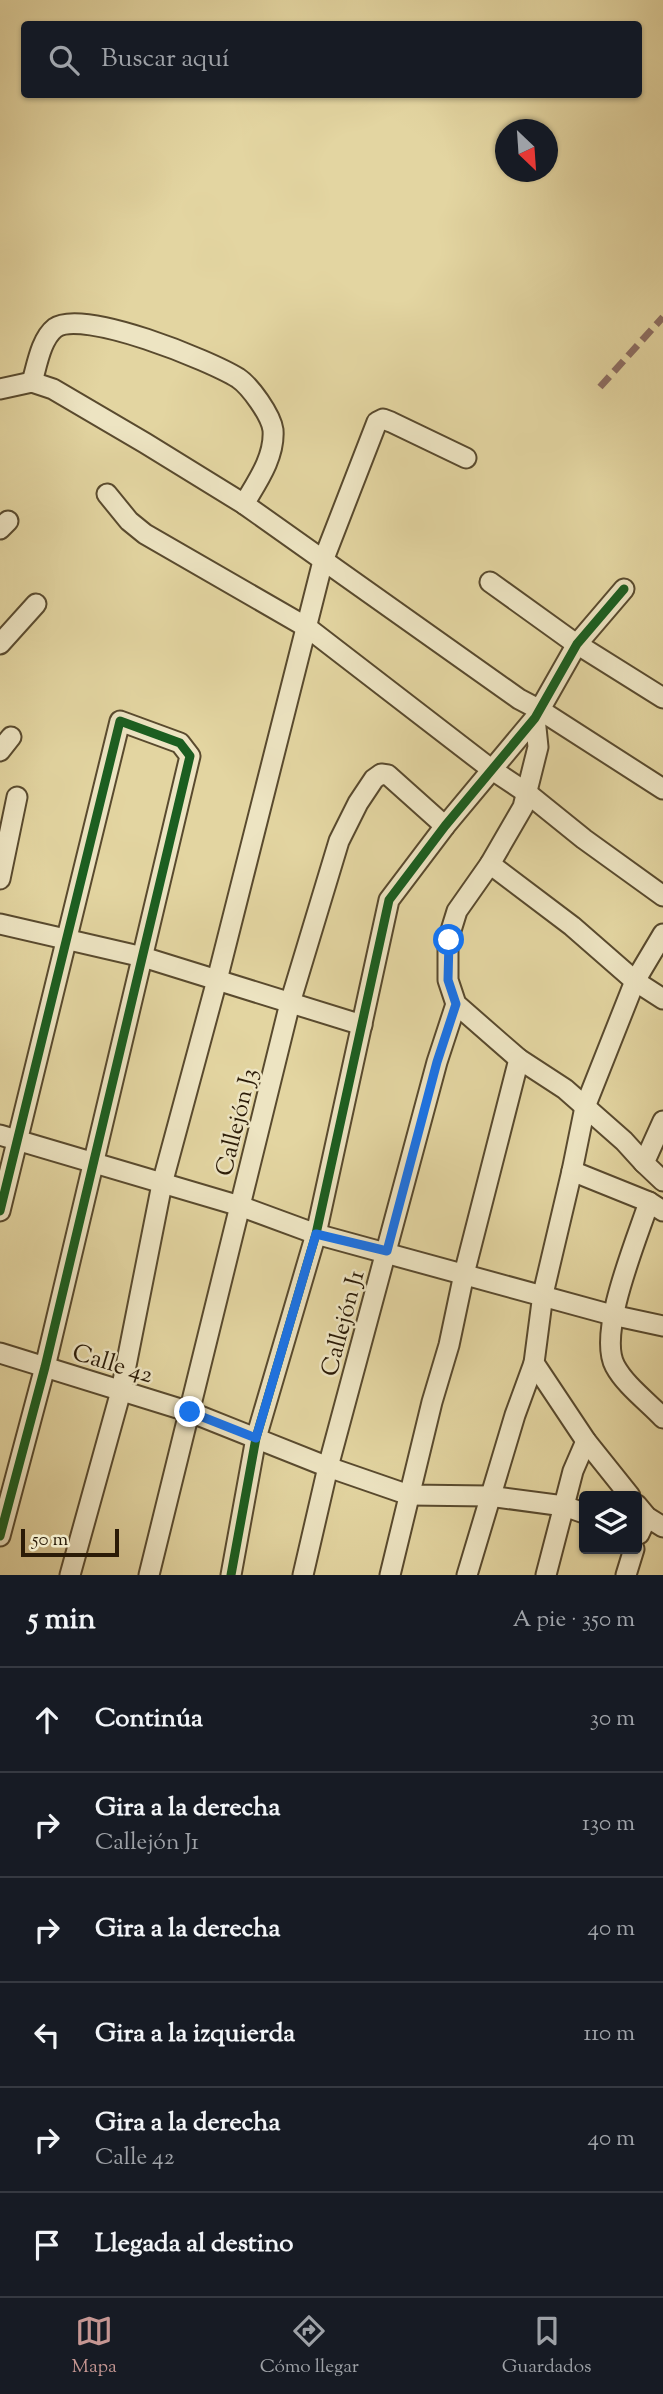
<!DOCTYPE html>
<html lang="es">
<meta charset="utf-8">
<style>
:root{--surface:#171b24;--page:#20242c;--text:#f1f3f6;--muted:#9ea1a6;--line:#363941;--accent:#c59692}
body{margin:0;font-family:"Sorts Mill Goudy",serif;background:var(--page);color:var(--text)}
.controls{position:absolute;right:21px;bottom:21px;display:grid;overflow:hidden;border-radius:7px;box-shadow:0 2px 5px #0004}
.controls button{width:63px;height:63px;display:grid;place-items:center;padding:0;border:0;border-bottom:2px solid var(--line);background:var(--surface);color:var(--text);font:35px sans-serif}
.compass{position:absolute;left:495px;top:119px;width:63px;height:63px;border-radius:50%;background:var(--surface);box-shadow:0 2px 5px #0004;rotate:155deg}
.scale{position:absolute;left:21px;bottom:18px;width:98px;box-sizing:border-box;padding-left:7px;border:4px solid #2b1b07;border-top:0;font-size:19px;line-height:24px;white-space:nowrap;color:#2b1b07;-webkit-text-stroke:5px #ede4c2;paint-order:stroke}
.stop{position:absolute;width:21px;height:21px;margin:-16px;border:5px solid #1a73e8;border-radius:50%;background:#fff}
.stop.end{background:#1a73e8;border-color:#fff;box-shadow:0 2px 7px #0008}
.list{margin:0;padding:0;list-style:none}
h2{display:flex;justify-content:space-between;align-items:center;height:91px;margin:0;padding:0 28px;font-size:30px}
h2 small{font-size:23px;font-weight:400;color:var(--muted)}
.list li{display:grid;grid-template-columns:46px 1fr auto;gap:21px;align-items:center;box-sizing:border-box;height:105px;padding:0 28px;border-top:2px solid var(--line)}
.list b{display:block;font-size:26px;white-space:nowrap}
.list p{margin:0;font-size:23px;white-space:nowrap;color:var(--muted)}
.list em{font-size:23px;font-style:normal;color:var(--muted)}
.icon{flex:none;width:38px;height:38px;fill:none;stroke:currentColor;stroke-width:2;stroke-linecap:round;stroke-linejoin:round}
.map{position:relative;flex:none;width:663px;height:1575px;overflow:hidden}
.search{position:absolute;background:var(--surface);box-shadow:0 2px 5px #0004;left:21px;right:21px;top:21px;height:77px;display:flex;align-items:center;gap:18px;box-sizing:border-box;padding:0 24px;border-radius:7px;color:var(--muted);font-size:26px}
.sheet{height:721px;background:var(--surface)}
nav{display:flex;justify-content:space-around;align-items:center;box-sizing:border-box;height:98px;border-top:2px solid var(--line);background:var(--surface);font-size:19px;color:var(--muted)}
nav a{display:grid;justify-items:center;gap:4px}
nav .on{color:var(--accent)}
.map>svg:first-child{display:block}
</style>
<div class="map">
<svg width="663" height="1575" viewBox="0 0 663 1575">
<rect width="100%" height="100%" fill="#e3d5a1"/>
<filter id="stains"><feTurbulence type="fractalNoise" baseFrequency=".00286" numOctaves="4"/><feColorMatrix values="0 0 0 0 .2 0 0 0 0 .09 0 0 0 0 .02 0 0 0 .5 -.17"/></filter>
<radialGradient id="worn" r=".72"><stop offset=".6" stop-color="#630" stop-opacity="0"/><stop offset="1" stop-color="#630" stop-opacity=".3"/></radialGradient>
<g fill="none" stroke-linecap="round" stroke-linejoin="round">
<g stroke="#594a2e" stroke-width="23">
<g id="minor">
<path d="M32 382C37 365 41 339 55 328 82 308 211 361 238 378 250 386 271 415 273 430 275 457 257 482 244 504"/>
<path d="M0 389 32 382 53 389 145 443 244 504 519 699 540 710 663 789"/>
<path d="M107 494 129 521 145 534 308 628 491 769 527 793 584 839 663 896"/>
<path d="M0 529 8 521"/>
<path d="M490 582 572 641 663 698"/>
<path d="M0 644 36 604"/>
<path d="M535 718 538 747 523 807 490 864 457 911 448 940V980L456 1004 519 1059 565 1089 624 1141 644 1163"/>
<path d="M0 751 11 737"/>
<path d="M490 864 572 926 635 981 663 999"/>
<path d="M0 879 17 797"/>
<path d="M0 924 143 957 362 1025"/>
<path d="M663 1121 644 1163 663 1181"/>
<path d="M0 1135 240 1206 316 1234 612 1315 663 1326"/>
<path d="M572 1171 585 1107 635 981 663 934"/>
<path d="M649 1202C637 1239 597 1333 615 1366 625 1385 648 1402 663 1418"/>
<path d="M0 1211 120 721 180 743 190 756 45 1367 0 1536"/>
<path d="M0 1353 190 1412 328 1467 409 1495 489 1496 564 1506 584 1513"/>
<path d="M630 1496 586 1441 534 1363 543 1294 572 1171 649 1202 663 1211"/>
<path d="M637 1505 647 1517 663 1527"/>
<path d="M637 1533 639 1534 647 1517"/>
<path d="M70 1575 121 1391 162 1184 217 980 323 561 377 422 383 419 391 422 466 458"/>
<path d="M149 1575 290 1003 339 841 358 803 374 779 381 774 388 775 445 826"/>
<path d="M231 1575 256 1438 316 1234 389 900 445 826 535 718 577 644 624 589"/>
<path d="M303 1575 328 1467 437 1062 456 1004"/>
<path d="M390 1575 432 1402 449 1345 464 1274 519 1059"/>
<path d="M467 1575 515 1415 534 1363"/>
<path d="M546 1575 573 1471 586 1441"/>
<path d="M626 1575 634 1549"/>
</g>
</g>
<use href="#minor" stroke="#ede4c2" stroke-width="19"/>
<path stroke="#8d6e63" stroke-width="7" stroke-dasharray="14 7" stroke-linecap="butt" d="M600 387 663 317"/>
<g stroke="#ede4c2" stroke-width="13">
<g id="cycleway">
<path d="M0 1211 120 721 180 743 190 756 45 1367 0 1536"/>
<path d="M231 1575 256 1438 316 1234 389 900 445 826 535 718 577 644 624 589"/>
</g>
</g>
<use href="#cycleway" stroke="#1b5e20" stroke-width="9"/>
</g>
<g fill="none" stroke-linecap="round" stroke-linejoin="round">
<path stroke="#1a73e8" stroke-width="9" d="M190 1412 256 1438 316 1234 387 1251 437 1062 456 1004 448 980 449 940"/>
</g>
<g text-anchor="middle" stroke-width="5" stroke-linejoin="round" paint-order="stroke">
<g font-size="24" fill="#2b1b07" stroke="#ede4c2">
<text transform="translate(236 1122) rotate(-76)" y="8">Callejón J3</text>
<text transform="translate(342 1323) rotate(-75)" y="8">Callejón J1</text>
<text transform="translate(113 1363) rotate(17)" y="8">Calle 42</text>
</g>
</g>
<rect width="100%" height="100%" filter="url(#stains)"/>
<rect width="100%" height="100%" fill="url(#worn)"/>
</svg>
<div class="controls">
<button><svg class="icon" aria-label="layers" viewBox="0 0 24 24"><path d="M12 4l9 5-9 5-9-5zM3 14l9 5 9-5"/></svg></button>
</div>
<svg class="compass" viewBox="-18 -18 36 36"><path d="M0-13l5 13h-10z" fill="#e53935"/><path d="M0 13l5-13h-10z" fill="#9ea1a6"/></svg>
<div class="scale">50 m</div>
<div class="stop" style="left:449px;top:940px"></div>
<div class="stop end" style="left:190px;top:1412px"></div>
<div class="search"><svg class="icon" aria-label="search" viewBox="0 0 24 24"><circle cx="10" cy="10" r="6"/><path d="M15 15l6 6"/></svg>Buscar aquí</div>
</div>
<section class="sheet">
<h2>5 min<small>A pie · 350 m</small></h2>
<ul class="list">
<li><svg class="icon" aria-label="ahead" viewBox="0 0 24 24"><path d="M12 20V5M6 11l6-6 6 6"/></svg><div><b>Continúa</b></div><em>30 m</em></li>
<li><svg class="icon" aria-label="right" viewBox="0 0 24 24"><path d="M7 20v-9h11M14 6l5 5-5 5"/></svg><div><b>Gira a la derecha</b><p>Callejón J1</p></div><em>130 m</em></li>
<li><svg class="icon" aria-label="right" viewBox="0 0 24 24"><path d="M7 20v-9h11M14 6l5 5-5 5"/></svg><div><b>Gira a la derecha</b></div><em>40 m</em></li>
<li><svg class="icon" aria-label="left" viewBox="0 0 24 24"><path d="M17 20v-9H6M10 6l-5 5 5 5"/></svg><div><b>Gira a la izquierda</b></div><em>110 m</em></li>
<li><svg class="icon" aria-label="right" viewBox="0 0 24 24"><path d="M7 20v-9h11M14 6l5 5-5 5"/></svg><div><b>Gira a la derecha</b><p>Calle 42</p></div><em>40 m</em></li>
<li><svg class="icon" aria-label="arrive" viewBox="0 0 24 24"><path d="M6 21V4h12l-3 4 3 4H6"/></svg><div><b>Llegada al destino</b></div></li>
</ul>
</section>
<nav>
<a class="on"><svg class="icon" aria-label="map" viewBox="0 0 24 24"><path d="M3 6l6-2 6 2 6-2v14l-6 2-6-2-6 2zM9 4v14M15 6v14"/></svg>Mapa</a>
<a><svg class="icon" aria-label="directions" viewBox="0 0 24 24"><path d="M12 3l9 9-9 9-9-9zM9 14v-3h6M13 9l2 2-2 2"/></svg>Cómo llegar</a>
<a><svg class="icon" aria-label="saved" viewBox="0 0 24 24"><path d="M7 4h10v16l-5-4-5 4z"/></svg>Guardados</a>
</nav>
